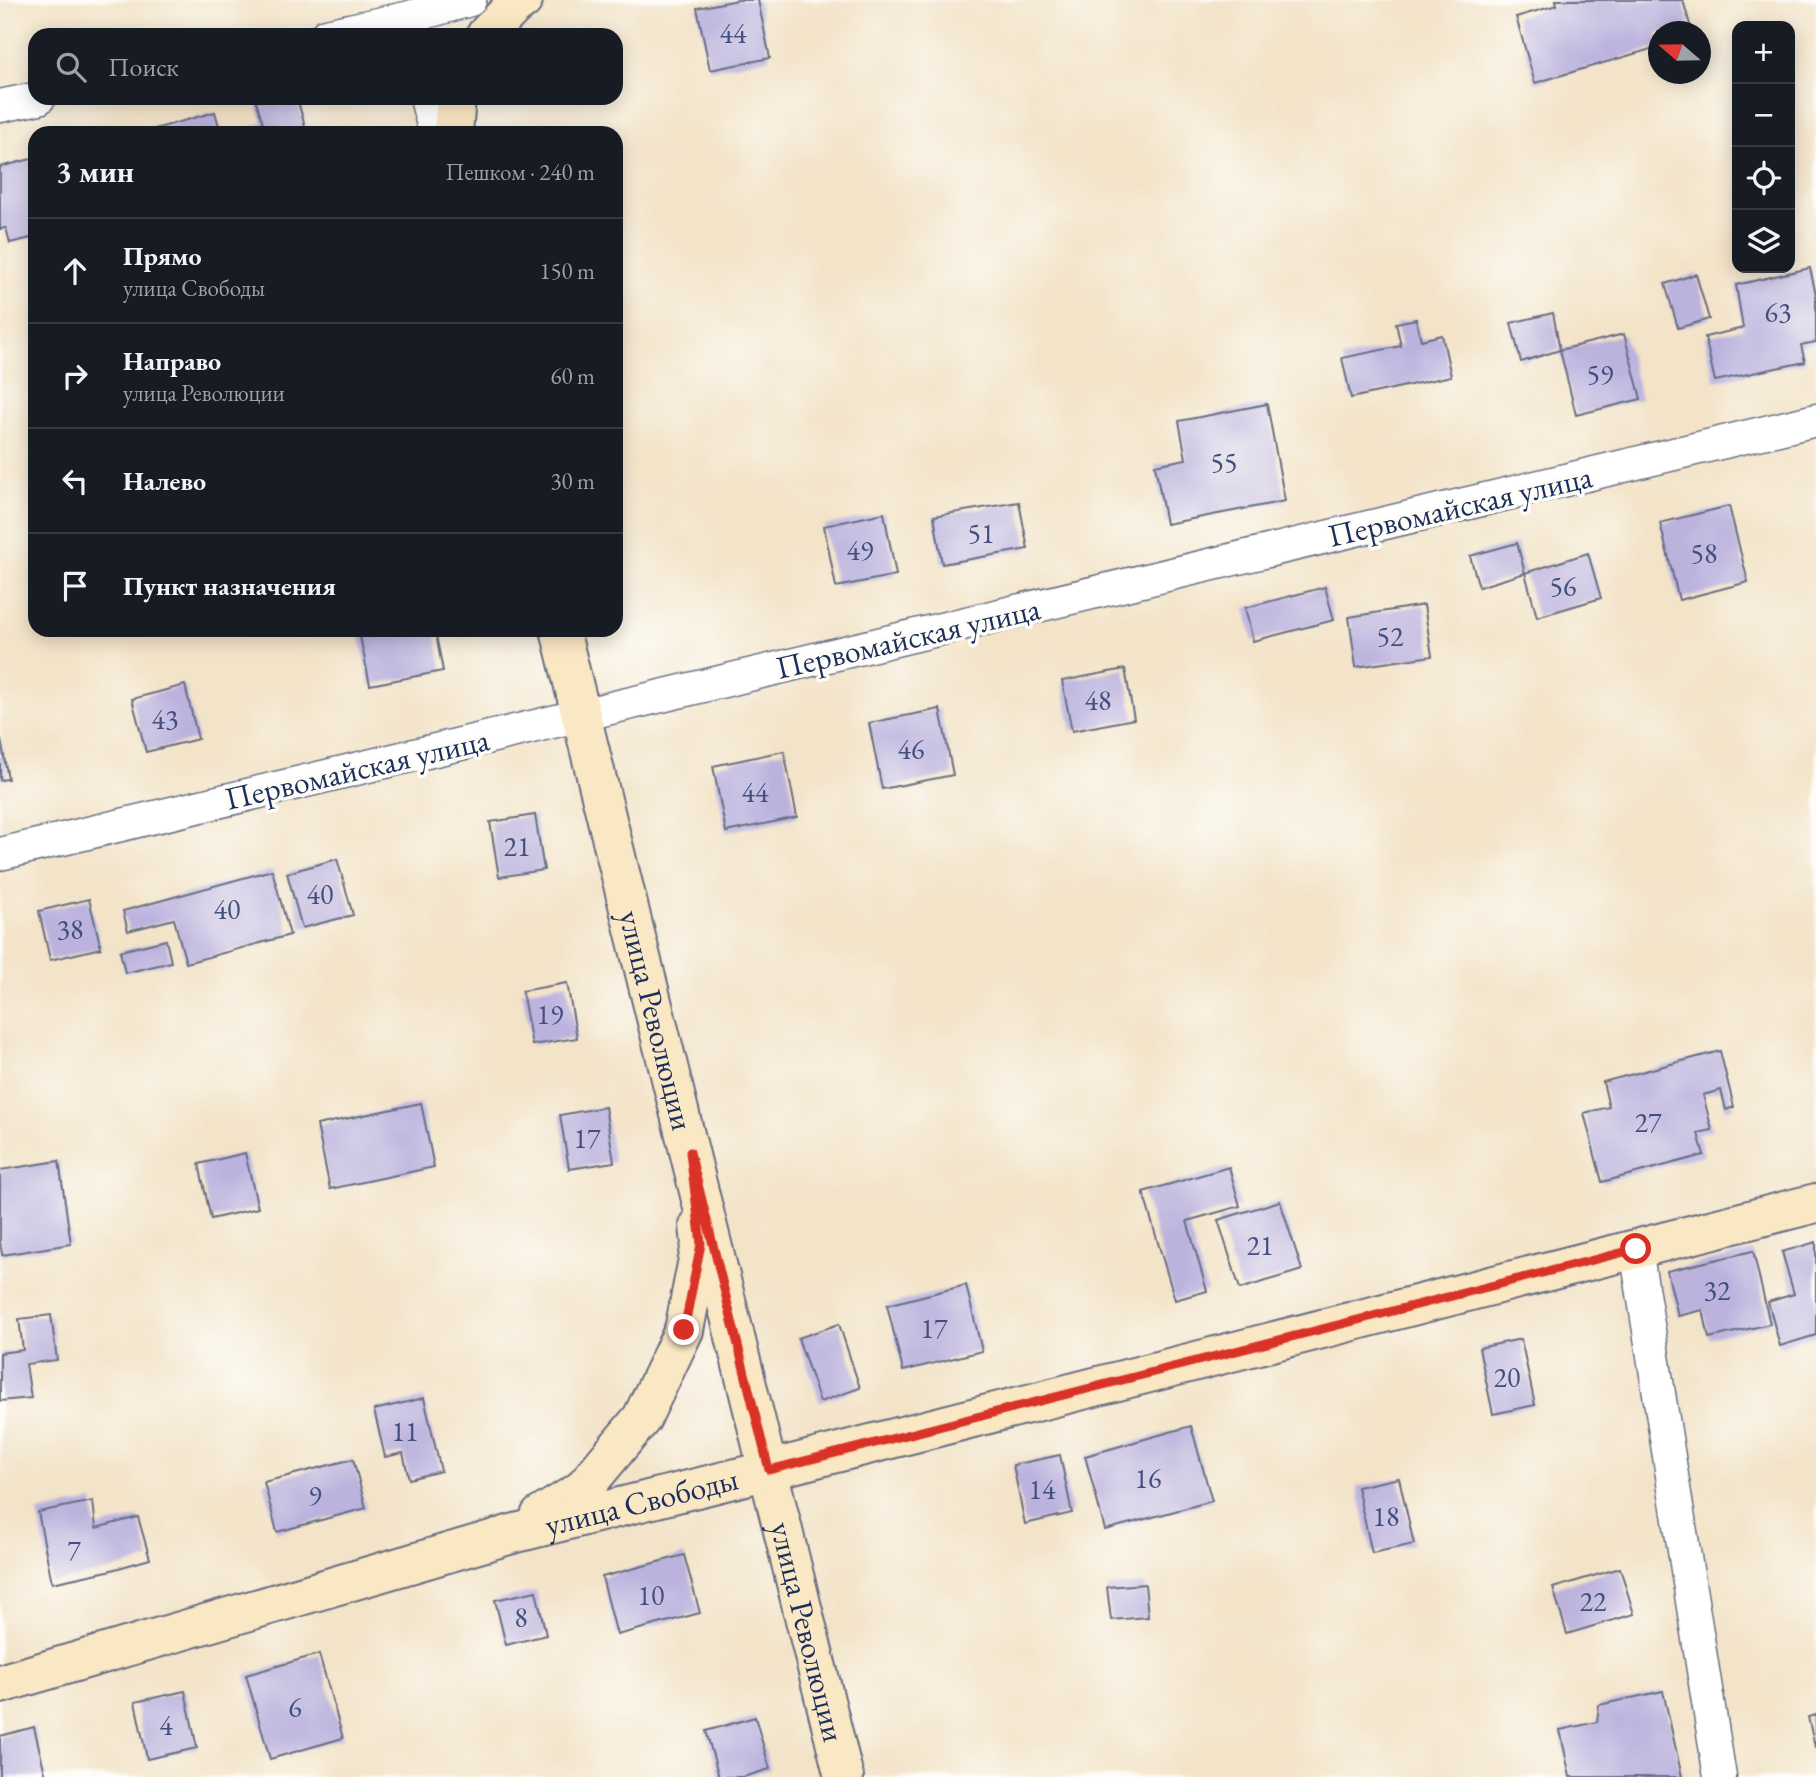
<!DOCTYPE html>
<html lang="ru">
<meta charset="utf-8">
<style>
:root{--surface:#171b24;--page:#20242c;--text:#f1f3f6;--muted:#9ea1a6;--line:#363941}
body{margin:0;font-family:"EB Garamond",serif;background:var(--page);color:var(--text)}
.controls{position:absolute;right:21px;top:21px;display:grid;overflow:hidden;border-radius:14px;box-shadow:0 4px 18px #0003}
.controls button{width:63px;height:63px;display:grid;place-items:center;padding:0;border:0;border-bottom:2px solid var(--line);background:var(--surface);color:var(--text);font:35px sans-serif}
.compass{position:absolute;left:1648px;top:21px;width:63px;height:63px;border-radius:50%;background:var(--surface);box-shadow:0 4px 18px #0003;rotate:290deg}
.stop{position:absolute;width:21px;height:21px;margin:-16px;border:5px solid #d93025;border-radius:50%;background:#fff}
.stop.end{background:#d93025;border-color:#fff;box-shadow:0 2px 7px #0008}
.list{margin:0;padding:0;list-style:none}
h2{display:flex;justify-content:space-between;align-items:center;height:91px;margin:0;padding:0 28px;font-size:30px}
h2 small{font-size:23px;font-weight:400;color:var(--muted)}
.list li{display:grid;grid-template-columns:46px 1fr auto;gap:21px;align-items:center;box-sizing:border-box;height:105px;padding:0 28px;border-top:2px solid var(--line)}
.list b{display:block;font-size:26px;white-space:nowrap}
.list p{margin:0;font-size:23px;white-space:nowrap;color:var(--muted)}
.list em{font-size:23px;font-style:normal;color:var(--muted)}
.icon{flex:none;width:38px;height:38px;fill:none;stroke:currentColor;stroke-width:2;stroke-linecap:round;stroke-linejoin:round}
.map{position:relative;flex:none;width:1816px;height:1777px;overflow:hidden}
.search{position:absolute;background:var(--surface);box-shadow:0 4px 18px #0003;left:28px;top:28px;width:595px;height:77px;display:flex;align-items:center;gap:18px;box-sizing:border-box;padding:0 24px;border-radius:21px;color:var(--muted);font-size:26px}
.panel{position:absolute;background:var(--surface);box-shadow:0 4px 18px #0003;left:28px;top:126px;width:595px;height:511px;border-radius:21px}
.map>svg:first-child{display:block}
</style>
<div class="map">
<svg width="1816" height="1777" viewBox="0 0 1816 1777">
<rect width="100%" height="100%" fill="#fdfcf7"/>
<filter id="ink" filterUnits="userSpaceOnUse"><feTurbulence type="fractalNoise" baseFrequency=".0143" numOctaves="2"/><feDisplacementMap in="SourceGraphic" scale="14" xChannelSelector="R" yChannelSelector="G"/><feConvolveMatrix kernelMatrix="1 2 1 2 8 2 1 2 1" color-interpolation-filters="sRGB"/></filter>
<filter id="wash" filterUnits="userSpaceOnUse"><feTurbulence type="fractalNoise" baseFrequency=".00686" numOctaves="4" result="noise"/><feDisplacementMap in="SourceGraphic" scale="28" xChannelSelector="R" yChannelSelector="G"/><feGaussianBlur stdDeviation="1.57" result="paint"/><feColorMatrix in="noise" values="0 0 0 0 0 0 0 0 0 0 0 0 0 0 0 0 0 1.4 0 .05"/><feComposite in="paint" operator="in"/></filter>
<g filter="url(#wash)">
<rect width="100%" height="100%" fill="#f3e3c8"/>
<g id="blocks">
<g fill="#bbb3de">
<path d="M738 0H758L770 58 710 70 697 8Z"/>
<path d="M1556 0H1683L1692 32H1658V47L1535 83 1516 17 1557 5Z"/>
<path d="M255 98H297L307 133H234L263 123Z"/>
<path d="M215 112 221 133H144V132Z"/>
<path d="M35 158V237L10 243 6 228 0 229V167Z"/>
<path d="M1810 268 1816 295V342L1801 345 1805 362 1715 381 1705 337 1743 328 1736 285Z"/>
<path d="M1696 274 1709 319 1678 328 1665 284Z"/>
<path d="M616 303 621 320 616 321Z"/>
<path d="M1553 313 1560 350 1521 362 1511 323Z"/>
<path d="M1416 319 1421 340 1442 335 1451 376 1351 398 1342 358 1401 346 1396 323Z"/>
<path d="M1624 334 1641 399 1576 415 1560 350Z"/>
<path d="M1267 404 1285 501 1166 524 1155 465 1186 459 1179 421Z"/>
<path d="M1019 502 1028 549 942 564 934 516Z"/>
<path d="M1729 506 1748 582 1679 600 1660 523Z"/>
<path d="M884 513 896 575 836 587 824 526Z"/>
<path d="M1517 543 1525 573 1479 587 1470 556Z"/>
<path d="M1588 553 1601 598 1537 617 1525 573Z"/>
<path d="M1325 587 1334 620 1253 641 1245 608Z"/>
<path d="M1424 605 1432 656 1356 667 1349 617Z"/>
<path d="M391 630H435L443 671 370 685 360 636Z"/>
<path d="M1125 669 1134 719 1072 731 1062 681Z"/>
<path d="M185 685 198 739 146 752 132 699Z"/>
<path d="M940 709 953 775 882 789 869 723Z"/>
<path d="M1 740 8 779 0 780V741Z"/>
<path d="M784 751 797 817 726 832 713 766Z"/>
<path d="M535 815 544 870 499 877 490 822Z"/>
<path d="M337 859 353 915 302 928 287 873Z"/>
<path d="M272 870 290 935 186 963 174 919 128 931 123 911Z"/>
<path d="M89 899 101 948 50 960 39 911Z"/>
<path d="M166 940 171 962 125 973 120 951Z"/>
<path d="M567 983 577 1038 532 1045 522 991Z"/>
<path d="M1720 1051 1734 1107 1726 1110 1721 1090 1703 1095 1712 1130 1698 1133 1704 1155 1602 1182 1584 1113 1609 1107 1603 1082Z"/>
<path d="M421 1103 434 1167 330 1189 317 1125Z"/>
<path d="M605 1107 614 1162 569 1169 560 1115Z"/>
<path d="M245 1153 258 1208 211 1219 199 1164Z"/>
<path d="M59 1161 71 1244 2 1255 0 1241V1170Z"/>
<path d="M1229 1167 1240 1206 1187 1221 1207 1291 1175 1300 1143 1192Z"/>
<path d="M1280 1201 1302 1270 1240 1289 1218 1220Z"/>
<path d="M1816 1242V1335L1780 1346 1768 1302 1794 1294 1782 1252Z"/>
<path d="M1753 1251 1770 1324 1709 1338 1703 1310 1678 1316 1667 1271Z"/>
<path d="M966 1285 982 1351 903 1371 887 1305Z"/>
<path d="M51 1315 57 1360 26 1364 31 1398 0 1401V1353L23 1350 19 1319Z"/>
<path d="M839 1324 860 1388 820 1402 798 1338Z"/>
<path d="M1521 1339 1535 1405 1493 1414 1479 1348Z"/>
<path d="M424 1398 441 1471 409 1479 403 1453 385 1457 374 1410Z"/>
<path d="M1191 1426 1212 1501 1105 1530 1085 1456Z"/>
<path d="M1060 1455 1072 1513 1025 1524 1013 1465Z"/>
<path d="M353 1459 366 1508 277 1532 264 1482Z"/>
<path d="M1399 1478 1414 1544 1372 1553 1357 1487Z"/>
<path d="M93 1501 96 1528 138 1517 150 1559 108 1571 52 1583 38 1512Z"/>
<path d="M684 1555 700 1613 617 1635 602 1577Z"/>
<path d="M1620 1568 1634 1614 1567 1634 1553 1588Z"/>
<path d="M1145 1584 1148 1617 1111 1620 1107 1587Z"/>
<path d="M536 1591 546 1635 506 1645 495 1600Z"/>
<path d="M319 1654 343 1738 270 1759 246 1675Z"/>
<path d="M185 1691 197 1748 147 1759 135 1702Z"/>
<path d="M1663 1691 1682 1777H1570L1560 1730 1597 1722 1599 1705Z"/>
<path d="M1816 1715V1747H1815L1808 1717Z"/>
<path d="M755 1717 770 1769 743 1777H719L706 1731Z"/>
<path d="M34 1727 46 1777H0V1736Z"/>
</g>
</g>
</g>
<g filter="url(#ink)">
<use href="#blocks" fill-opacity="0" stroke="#676e83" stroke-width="2"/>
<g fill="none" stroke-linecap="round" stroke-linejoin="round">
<g stroke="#676e83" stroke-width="35">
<g id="street">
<path d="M326 35 406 18 470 0"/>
<path d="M426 98 435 133"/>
<path d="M0 106 39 98"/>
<path d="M0 854 1816 420"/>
<path d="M1636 1249 1720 1777"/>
</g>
</g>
<g stroke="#676e83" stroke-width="42">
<g id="secondary">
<path d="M486 35 513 7 523 0"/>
<path d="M453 133 456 98"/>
<path id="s1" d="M560 630 844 1777"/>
<path d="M540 1516 582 1490 642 1418 684 1330 701 1244 699 1226"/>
<path id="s2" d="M0 1684 512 1534 769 1470 1816 1203"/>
</g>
</g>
<use href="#street" stroke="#fff" stroke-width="32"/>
<use href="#secondary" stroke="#fae7c3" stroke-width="38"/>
</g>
</g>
<g fill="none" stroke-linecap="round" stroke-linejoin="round" filter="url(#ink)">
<path stroke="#d93025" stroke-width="9" d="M684 1330 701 1244 690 1152 769 1470 1636 1249"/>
</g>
<g text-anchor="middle" stroke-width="7" stroke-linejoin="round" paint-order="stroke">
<g font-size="28" fill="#43507e">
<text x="733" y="43">44</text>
<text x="1778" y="322">63</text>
<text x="1600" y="384">59</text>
<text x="1224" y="472">55</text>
<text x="981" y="543">51</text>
<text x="860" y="560">49</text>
<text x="1704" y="563">58</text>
<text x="1563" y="596">56</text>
<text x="1390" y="646">52</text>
<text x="1098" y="710">48</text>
<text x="165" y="729">43</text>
<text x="911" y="759">46</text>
<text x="755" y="802">44</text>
<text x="517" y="856">21</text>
<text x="320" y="904">40</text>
<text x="227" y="919">40</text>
<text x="70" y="939">38</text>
<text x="550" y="1024">19</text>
<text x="1648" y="1132">27</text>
<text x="587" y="1148">17</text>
<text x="1260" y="1255">21</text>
<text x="1717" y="1300">32</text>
<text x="934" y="1338">17</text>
<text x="1507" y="1387">20</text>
<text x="405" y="1441">11</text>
<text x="1148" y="1488">16</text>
<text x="1042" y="1499">14</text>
<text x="315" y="1505">9</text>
<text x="1386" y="1526">18</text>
<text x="74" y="1560">7</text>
<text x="651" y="1605">10</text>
<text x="1593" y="1611">22</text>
<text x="521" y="1627">8</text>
<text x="295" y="1717">6</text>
<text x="166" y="1735">4</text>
</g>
<g font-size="32" fill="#1b2f5e" stroke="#fdfcf7">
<text transform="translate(1460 506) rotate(-13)" y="11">Первомайская улица</text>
<text transform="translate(908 638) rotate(-13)" y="11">Первомайская улица</text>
<text transform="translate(357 769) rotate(-13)" y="11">Первомайская улица</text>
<text dy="11" stroke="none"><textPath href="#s1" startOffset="402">улица Революции</textPath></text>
<text dy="11" stroke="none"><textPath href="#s2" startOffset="667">улица Свободы</textPath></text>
<text dy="11" stroke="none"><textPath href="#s1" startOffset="1032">улица Революции</textPath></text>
</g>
</g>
</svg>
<div class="controls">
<button>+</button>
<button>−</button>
<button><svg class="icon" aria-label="locate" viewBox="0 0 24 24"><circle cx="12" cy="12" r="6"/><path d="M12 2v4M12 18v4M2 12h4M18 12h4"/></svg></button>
<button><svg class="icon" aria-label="layers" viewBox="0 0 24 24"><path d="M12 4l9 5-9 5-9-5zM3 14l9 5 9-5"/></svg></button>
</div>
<svg class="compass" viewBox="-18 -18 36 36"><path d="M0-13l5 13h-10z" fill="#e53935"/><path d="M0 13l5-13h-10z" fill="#9ea1a6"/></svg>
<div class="stop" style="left:1636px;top:1249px"></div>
<div class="stop end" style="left:684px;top:1330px"></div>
<div class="search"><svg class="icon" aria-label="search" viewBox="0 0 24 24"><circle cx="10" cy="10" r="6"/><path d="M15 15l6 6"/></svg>Поиск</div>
<section class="panel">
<h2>3 мин<small>Пешком · 240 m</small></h2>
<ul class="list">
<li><svg class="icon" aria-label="ahead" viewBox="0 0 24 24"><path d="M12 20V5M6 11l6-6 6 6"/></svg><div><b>Прямо</b><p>улица Свободы</p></div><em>150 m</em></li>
<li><svg class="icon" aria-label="right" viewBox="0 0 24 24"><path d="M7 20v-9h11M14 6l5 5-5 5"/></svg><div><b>Направо</b><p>улица Революции</p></div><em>60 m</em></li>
<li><svg class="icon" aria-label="left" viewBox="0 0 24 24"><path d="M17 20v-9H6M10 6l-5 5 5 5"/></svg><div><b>Налево</b></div><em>30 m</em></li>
<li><svg class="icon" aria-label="arrive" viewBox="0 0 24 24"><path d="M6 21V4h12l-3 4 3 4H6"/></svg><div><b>Пункт назначения</b></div></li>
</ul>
</section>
</div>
